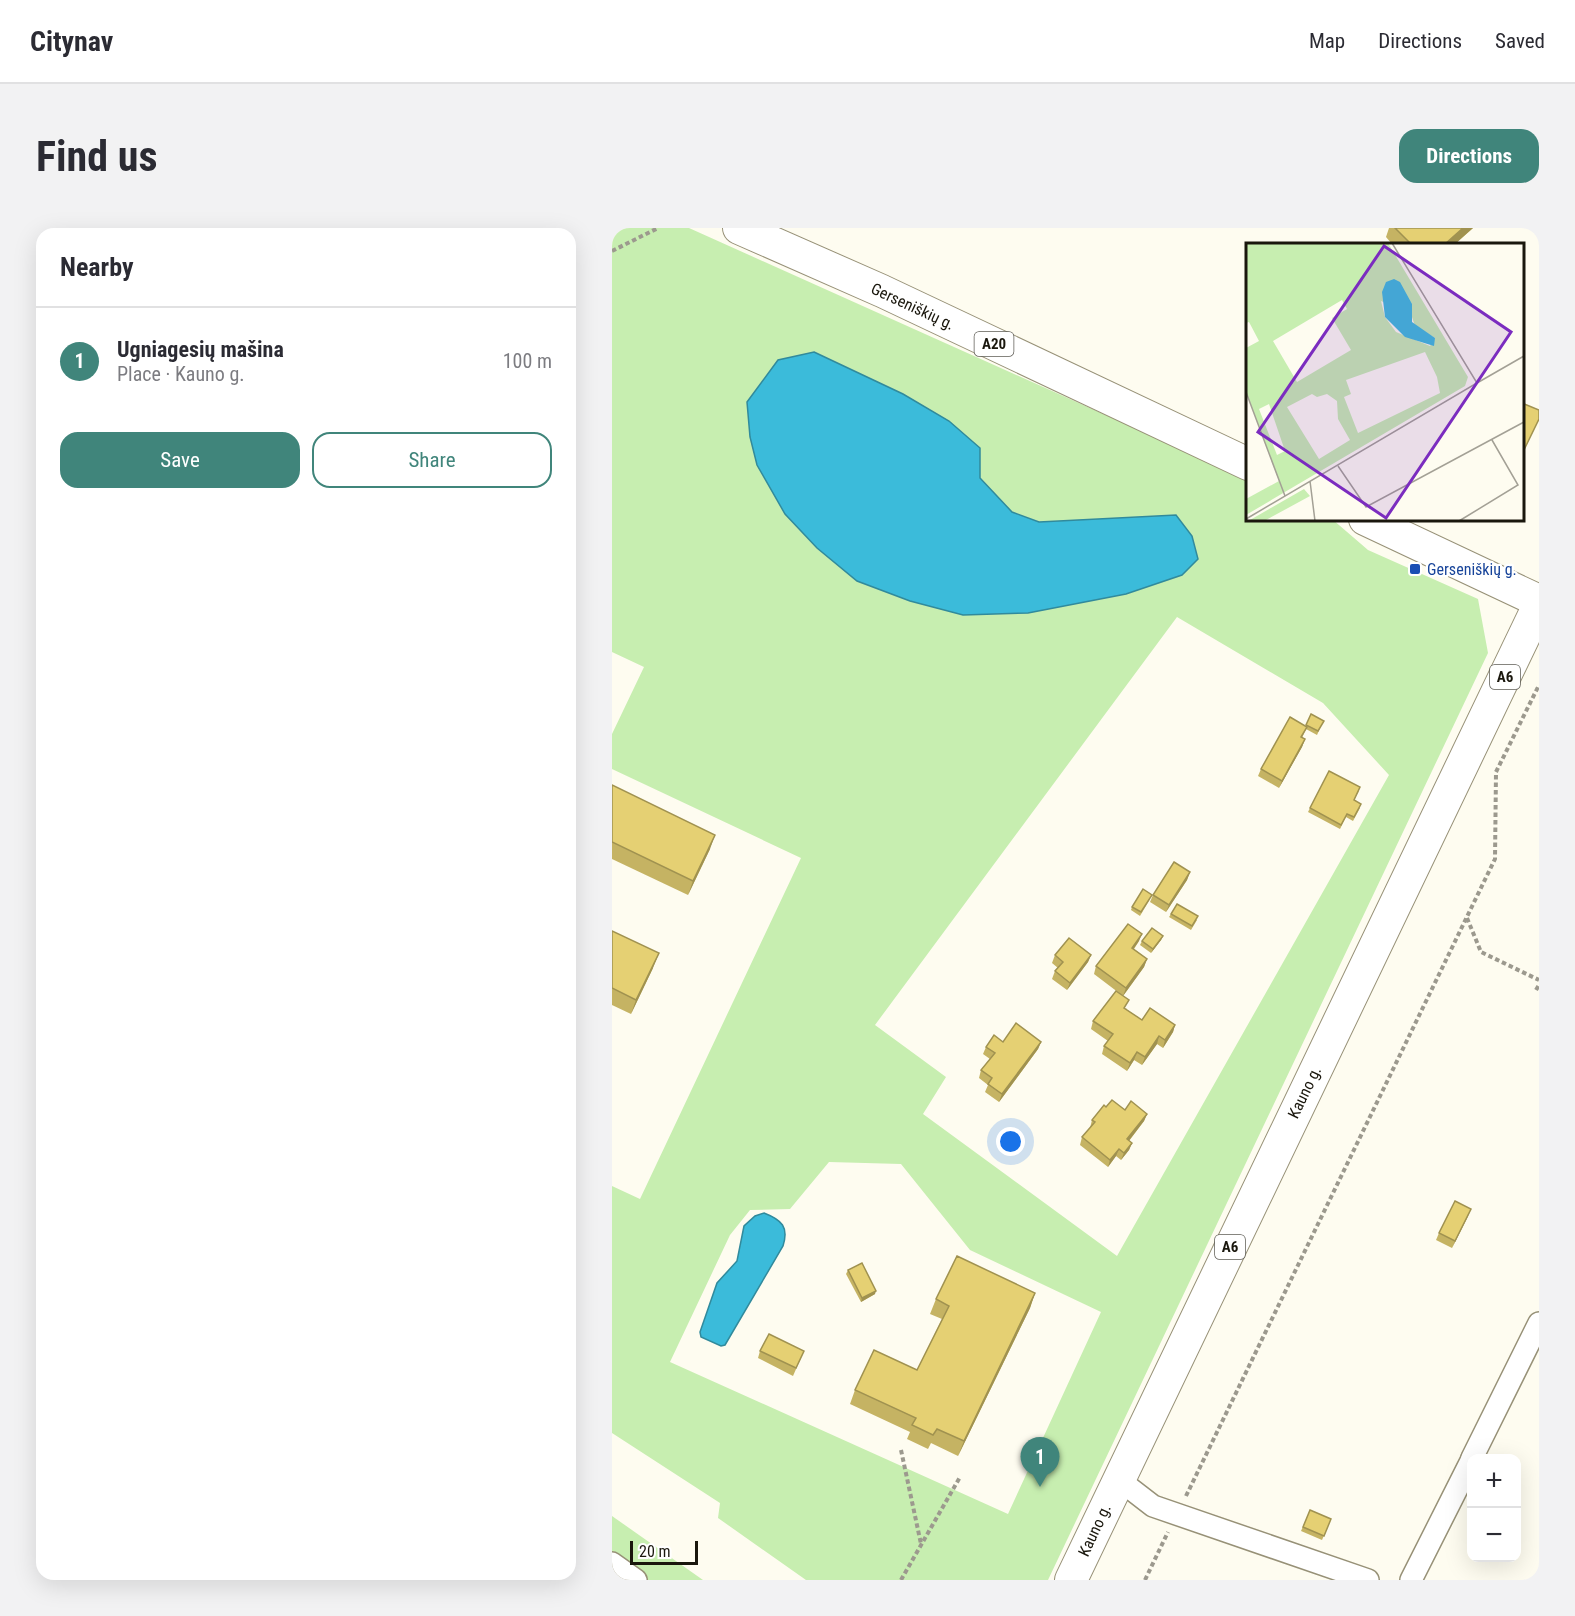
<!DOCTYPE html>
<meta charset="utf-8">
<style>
:root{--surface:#fff;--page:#f2f2f3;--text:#2b2b33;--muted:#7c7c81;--line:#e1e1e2;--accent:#40857b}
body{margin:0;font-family:"Roboto Condensed",sans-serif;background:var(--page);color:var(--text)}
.controls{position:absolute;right:18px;bottom:18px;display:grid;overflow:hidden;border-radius:12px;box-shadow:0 6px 24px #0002}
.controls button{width:54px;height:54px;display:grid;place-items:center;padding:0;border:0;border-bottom:2px solid var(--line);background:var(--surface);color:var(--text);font:30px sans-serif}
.scale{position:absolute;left:18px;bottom:15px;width:68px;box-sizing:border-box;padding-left:6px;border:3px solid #1a170d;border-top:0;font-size:16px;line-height:21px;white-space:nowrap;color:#1a170d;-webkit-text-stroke:4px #fff;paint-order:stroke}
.you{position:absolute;left:399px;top:914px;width:21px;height:21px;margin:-15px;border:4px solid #fff;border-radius:50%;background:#1a73e8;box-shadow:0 0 0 9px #1a73e833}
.badge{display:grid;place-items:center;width:39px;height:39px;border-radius:50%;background:var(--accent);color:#fff;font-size:20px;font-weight:700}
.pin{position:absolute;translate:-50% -50px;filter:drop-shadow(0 2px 3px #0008)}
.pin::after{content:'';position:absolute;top:32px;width:21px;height:18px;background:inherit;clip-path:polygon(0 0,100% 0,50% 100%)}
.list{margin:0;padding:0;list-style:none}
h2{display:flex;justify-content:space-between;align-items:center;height:78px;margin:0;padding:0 24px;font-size:26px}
h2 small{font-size:20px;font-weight:400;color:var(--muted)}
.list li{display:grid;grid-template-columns:39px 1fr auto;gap:18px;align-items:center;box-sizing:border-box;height:108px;padding:0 24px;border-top:2px solid var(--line)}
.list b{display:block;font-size:22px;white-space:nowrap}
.list p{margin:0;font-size:20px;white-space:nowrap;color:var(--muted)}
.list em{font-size:20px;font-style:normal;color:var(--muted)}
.actions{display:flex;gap:12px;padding:18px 24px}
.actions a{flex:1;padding:14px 0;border:2px solid var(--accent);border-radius:18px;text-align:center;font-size:21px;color:var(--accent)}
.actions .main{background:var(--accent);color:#fff}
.map{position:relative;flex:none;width:927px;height:1352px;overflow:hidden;border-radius:18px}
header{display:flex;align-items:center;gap:36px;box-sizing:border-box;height:84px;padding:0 30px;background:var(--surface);border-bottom:2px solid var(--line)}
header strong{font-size:28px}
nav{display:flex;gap:33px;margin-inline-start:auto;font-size:21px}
.intro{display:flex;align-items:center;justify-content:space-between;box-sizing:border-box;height:144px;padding:0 36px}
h1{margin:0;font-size:42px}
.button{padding:15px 27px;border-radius:18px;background:var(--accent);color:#fff;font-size:21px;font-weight:700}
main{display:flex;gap:36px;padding:0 36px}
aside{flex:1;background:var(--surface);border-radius:18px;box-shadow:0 6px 24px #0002}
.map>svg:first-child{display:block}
</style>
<header>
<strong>Citynav</strong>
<nav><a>Map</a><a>Directions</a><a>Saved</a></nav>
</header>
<div class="intro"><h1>Find us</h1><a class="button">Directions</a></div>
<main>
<aside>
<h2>Nearby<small></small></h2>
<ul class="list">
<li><span class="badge">1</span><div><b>Ugniagesių mašina</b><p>Place · Kauno g.</p></div><em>100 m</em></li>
</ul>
<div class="actions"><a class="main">Save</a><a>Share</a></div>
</aside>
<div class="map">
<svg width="927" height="1352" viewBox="0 0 927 1352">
<rect width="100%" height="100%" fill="#fefcf0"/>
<g fill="#c7eeb0" fill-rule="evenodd">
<path d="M0 0H77L636 251V291H720L756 322 866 371 876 425 436 1352H194L106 1290 108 1275 0 1205V958L28 971 189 630 0 541V506L32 439 0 424ZM138 209 368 220V250L400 284 427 294 564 287 570 347 514 366 416 385ZM565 389 711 475 777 547 505 1028 311 886 334 849 263 797ZM217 934 289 936 358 1022 489 1084 396 1286 58 1134 118 1007 138 982 178 981Z"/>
<path d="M0 1288 91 1352H24L0 1335Z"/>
</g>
<g fill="#3bbbda" stroke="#318a9c" stroke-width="1.5">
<path d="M202 124 291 166 337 193 368 220V250L400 284 427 294 564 287 580 308 586 331 570 347 514 366 416 385 351 387 298 373 245 353 205 320 173 286 145 237 138 209 135 174 166 132Z"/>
<path d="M152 985C170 992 177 999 171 1018L113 1117 109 1118 89 1109 88 1104 105 1055 125 1033 132 998 143 988Z"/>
</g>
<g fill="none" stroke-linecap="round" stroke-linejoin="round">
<g stroke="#979177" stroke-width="24">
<g id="minor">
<path d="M860 1230 927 1095"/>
<path d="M506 1251 541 1278 756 1352"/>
<path d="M0 1335 24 1352"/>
<path d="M799 1352 860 1231"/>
</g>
</g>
<g stroke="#979177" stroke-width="34">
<g id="highway">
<path d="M127 0 270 63 636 236"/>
<path d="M753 291 927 373"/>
<path d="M459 1352 927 377"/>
</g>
</g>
<g stroke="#9c998e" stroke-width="4" stroke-dasharray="4.5 3" stroke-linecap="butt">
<path d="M0 23 46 0"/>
<path d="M855 690 869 724 927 752"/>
<path d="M924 762 927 757"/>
<path d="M289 1222 309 1316"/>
<path d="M574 1268 883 631 884 544 927 457"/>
<path d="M289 1352 348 1249"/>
<path d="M533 1352 556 1304"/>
</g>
<use href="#minor" stroke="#fff" stroke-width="21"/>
<use href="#highway" stroke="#fff" stroke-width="32"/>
</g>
<g fill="#c5b363">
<path d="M777 0H861L843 16H780L774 9Z"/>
<path d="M699 486 710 496 705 507 694 501 690 510 693 511 690 519 667 560 646 548 649 541 694 498Z"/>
<path d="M0 557 98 621 76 667 0 631Z"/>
<path d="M747 563 742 572 748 580 741 593 734 589 728 601 696 584 698 580Z"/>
<path d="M578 644 575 652 554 684 538 674 541 667Z"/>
<path d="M538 671 528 688 519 682 520 679Z"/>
<path d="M559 686 585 692 579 702 557 689Z"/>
<path d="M0 703 41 740 19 786 0 777Z"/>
<path d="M551 708 549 712 539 725 528 717 530 713Z"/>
<path d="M527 713 522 721 535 731 532 739 511 768 482 746 484 738Z"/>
<path d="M443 727H479L476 734 455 762 440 751 443 743 446 740 440 735Z"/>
<path d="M515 780 514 781 530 792 563 797 561 804 551 820 545 816 530 837 522 832 515 843 490 826 492 818 496 813 479 801 481 793Z"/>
<path d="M391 814H429L426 821 387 874 373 864 376 857 367 850 369 842 378 831 371 826 374 819Z"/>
<path d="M494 879 535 886 532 893 517 913 520 915 517 922 509 932 504 928 496 939 468 917 470 909 478 900 480 892Z"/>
<path d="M856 988 840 1020 824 1012 827 1005Z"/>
<path d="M236 1042 263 1066 249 1074 234 1046Z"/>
<path d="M423 1065 418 1080 346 1228 319 1215 316 1221 295 1211 298 1204 238 1176 243 1162 305 1142 330 1091 318 1086 324 1071Z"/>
<path d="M148 1123H192L181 1148 146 1130Z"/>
<path d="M698 1282 719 1291 710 1312 689 1303Z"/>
</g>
<g fill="#a09250">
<path d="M851 0H861L843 16H833Z"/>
<path d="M693 511 690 519 667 560 670 553Z"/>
<path d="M103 607 98 621 76 667 81 653Z"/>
<path d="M578 644 575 652 554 684 557 677Z"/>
<path d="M530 706 527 713 517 727 520 720Z"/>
<path d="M551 708 549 712 539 725 541 721Z"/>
<path d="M47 725 41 740 19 786 24 772Z"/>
<path d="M479 727 476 734 455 762 458 755Z"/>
<path d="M535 731 532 739 511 768 514 760Z"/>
<path d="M563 797 561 804 551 820 553 812Z"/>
<path d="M547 808 545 816 530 837 533 829Z"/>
<path d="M429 814 426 821 387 874 390 866Z"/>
<path d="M525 824 522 832 515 843 518 835Z"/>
<path d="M535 886 532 893 512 919 515 911Z"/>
<path d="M520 915 517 922 509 932 512 925Z"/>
<path d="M507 921 504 928 496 939 498 932Z"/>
<path d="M859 981 856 988 840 1020 843 1013Z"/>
<path d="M264 1063 263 1066 249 1074 250 1070Z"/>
<path d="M423 1065 418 1080 346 1228 352 1213Z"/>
</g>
<g fill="#e5d073" stroke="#a09250" stroke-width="1.5">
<path d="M783 0H851L833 16H799Z"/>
<path d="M910 175 927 182V191L910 226Z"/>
<path d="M699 486 712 493 706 503 694 497Z"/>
<path d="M678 489 695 499 689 509 693 511 670 553 649 541Z"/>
<path d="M717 543 748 559 742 572 749 576 742 589 735 586 729 597 698 580Z"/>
<path d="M0 557 103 607 81 653 0 614Z"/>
<path d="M562 634 578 644 557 677 541 667Z"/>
<path d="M531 661 540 667 529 684 520 679Z"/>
<path d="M565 676 586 688 580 698 559 686Z"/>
<path d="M516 696 530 706 520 720 535 731 514 760 484 738Z"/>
<path d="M540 700 551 708 541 721 530 713Z"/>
<path d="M0 703 47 725 24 772 0 760Z"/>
<path d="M457 710 479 727 458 755 443 743 451 734 443 727Z"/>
<path d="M504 763 517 772 512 780 530 792 538 780 563 797 553 812 547 808 533 829 525 824 518 835 492 818 501 806 481 793Z"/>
<path d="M404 795 429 814 390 866 376 856 380 850 369 842 383 825 374 819 382 807 391 814Z"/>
<path d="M500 872 513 882 519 873 535 886 515 911 520 915 512 925 507 921 498 932 470 909 483 894 480 892 492 877 494 879Z"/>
<path d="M843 973 859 981 843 1013 827 1005Z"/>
<path d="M345 1028 423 1065 352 1213 325 1201 321 1207 300 1197 304 1190 243 1162 262 1122 305 1142 337 1078 324 1071Z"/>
<path d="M250 1035 264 1063 250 1070 236 1042Z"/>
<path d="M157 1106 192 1123 184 1140 148 1123Z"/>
<path d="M698 1282 719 1291 712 1308 691 1299Z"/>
</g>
<rect fill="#1a4fb4" stroke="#fff" stroke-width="2" x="797" y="335" width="12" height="12" rx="3"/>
<g text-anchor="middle" stroke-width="4.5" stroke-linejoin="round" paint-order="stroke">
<g fill="#fff" stroke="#5f5d56" stroke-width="1.5">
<rect x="362.5" y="104" width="39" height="24" rx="4.5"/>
<rect x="878" y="437" width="30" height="24" rx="4.5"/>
<rect x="603" y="1007" width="30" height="24" rx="4.5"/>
</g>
<g font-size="15" font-weight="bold" fill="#1a170d">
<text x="382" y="121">A20</text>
<text x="893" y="454">A6</text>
<text x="618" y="1024">A6</text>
</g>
<g font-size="16" fill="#1a170d" stroke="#fff">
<text transform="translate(301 78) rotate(25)" y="6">Gerseniškių g.</text>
<text transform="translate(692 864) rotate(-64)" y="6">Kauno g.</text>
<text transform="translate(482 1302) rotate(-65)" y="6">Kauno g.</text>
</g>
<g font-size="16" fill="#164399" stroke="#fff" text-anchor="start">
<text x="815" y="347">Gerseniškių g.</text>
</g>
</g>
<g transform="translate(634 15)">
<rect width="278" height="278" fill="#fefcf0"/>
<path d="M0 0H142L222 134 219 143 0 272V256L33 238 0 149V105L13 98 3 79 0 80ZM96 57 101 66 86 75 105 107 51 139 27 98ZM135 58 165 71 169 83 189 95 184 103 150 89 139 74ZM179 109 191 134 194 150 112 190 98 154 105 151 100 137ZM66 151 71 154 81 151 91 158 92 176 104 197 73 216 41 164ZM23 161 39 208 31 212 13 166ZM58 246 64 253 20 277H4Z" fill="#c7eeb0" fill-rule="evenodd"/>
<path d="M148 36 154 39 166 61V79L189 95 188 103 159 94 139 74 136 49 140 39Z" fill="#3bbbda"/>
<path fill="none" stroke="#a3a095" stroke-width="1.5" d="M231 140 278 113M0 149 39 253M92 223 120 264 278 179M64 238 69 278M0 276 231 140 146 0M213 278 272 242 246 197"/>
<path fill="#7b2cbf" fill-opacity="0.15" stroke="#7b2cbf" stroke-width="3" d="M138 3 265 89 140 275 12 189Z"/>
<rect width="278" height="278" fill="none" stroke="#1a170d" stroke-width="3"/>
</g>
</svg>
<div class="controls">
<button>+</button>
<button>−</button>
</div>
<div class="scale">20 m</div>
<div class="you"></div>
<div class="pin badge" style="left:428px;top:1259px">1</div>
</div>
</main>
